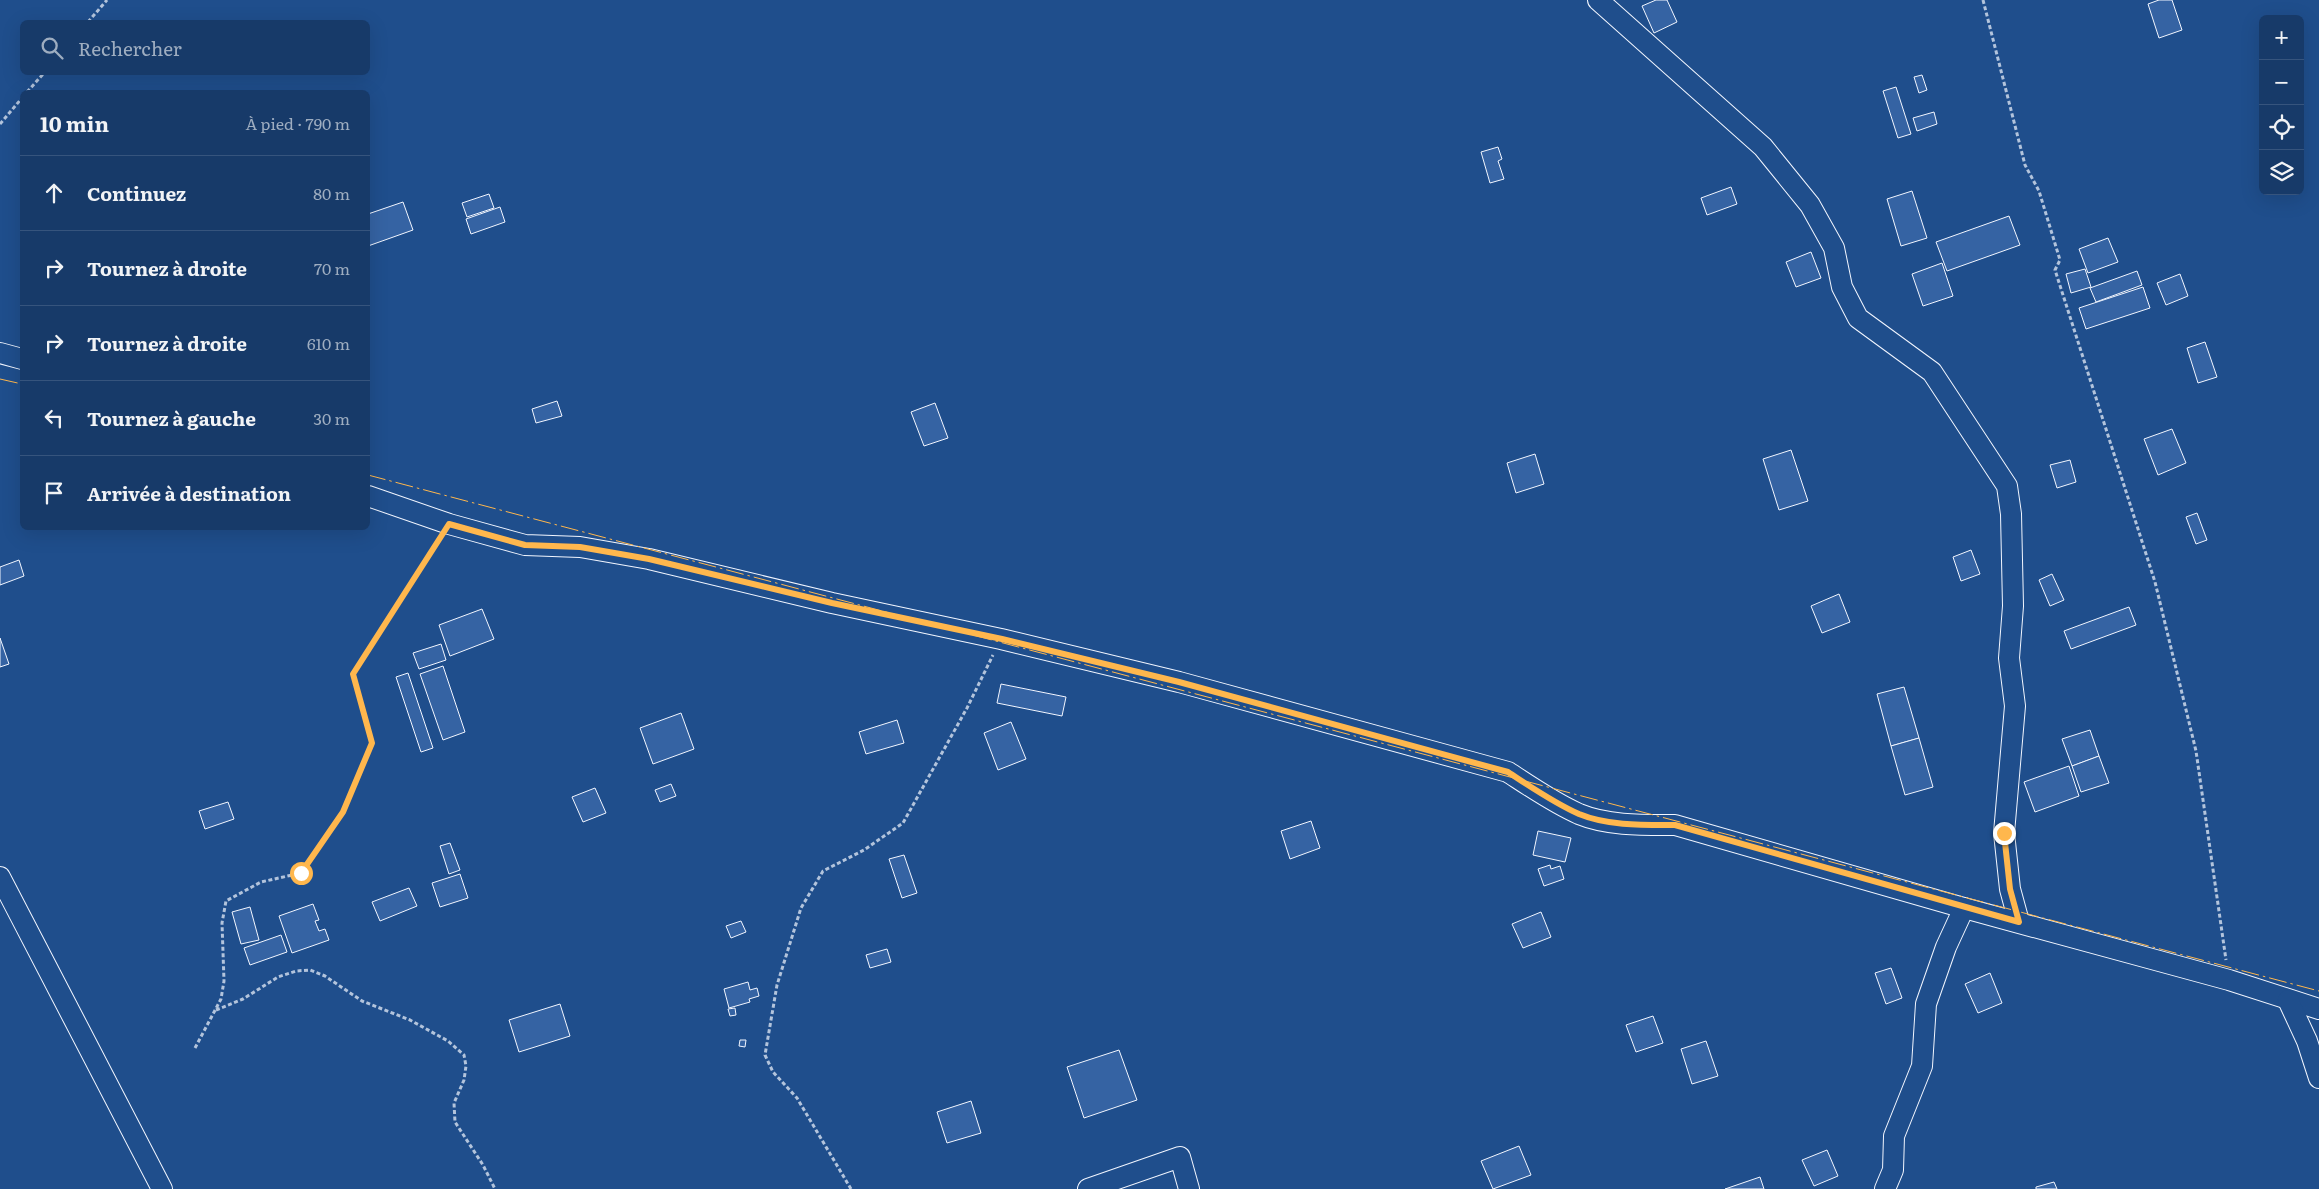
<!DOCTYPE html>
<html lang="fr">
<meta charset="utf-8">
<style>
:root{--surface:#173a69;--page:#20416f;--text:#f1f3f6;--muted:#9eadc0;--line:#36547d}
body{margin:0;font-family:Literata,serif;background:var(--page);color:var(--text)}
.controls{position:absolute;right:15px;top:15px;display:grid;overflow:hidden;border-radius:8px;box-shadow:0 5px 20px #0002}
.controls button{width:45px;height:45px;display:grid;place-items:center;padding:0;border:0;border-bottom:1px solid var(--line);background:var(--surface);color:var(--text);font:25px sans-serif}
.stop{position:absolute;width:15px;height:15px;margin:-11px;border:4px solid #ffb74d;border-radius:50%;background:#fff}
.stop.end{background:#ffb74d;border-color:#fff;box-shadow:0 1px 5px #0008}
.list{margin:0;padding:0;list-style:none}
h2{display:flex;justify-content:space-between;align-items:center;height:65px;margin:0;padding:0 20px;font-size:21px}
h2 small{font-size:16px;font-weight:400;color:var(--muted)}
.list li{display:grid;grid-template-columns:32px 1fr auto;gap:15px;align-items:center;box-sizing:border-box;height:75px;padding:0 20px;border-top:1px solid var(--line)}
.list b{display:block;font-size:19px;white-space:nowrap}
.list em{font-size:16px;font-style:normal;color:var(--muted)}
.icon{flex:none;width:28px;height:28px;fill:none;stroke:currentColor;stroke-width:2;stroke-linecap:round;stroke-linejoin:round}
.map{position:relative;flex:none;width:2319px;height:1189px;overflow:hidden}
.search{position:absolute;background:var(--surface);box-shadow:0 5px 20px #0002;left:20px;top:20px;width:350px;height:55px;display:flex;align-items:center;gap:12px;box-sizing:border-box;padding:0 18px;border-radius:8px;color:var(--muted);font-size:19px}
.panel{position:absolute;background:var(--surface);box-shadow:0 5px 20px #0002;left:20px;top:90px;width:350px;height:440px;border-radius:8px}
.map>svg:first-child{display:block}
</style>
<div class="map">
<svg width="2319" height="1189" viewBox="0 0 2319 1189">
<rect width="100%" height="100%" fill="#1f4e8c"/>
<g fill="#3563a3" stroke="#f2f6ff">
<path d="M1656 0H1667L1677 22 1654 33 1642 6Z"/>
<path d="M2159 0H2172L2182 30 2159 38 2148 4Z"/>
<path d="M1922 75 1927 90 1919 93 1914 77Z"/>
<path d="M1896 87 1911 134 1898 138 1883 91Z"/>
<path d="M1934 112 1937 124 1917 131 1913 118Z"/>
<path d="M1498 147 1502 159 1498 161 1504 179 1490 183 1481 152Z"/>
<path d="M1731 187 1737 204 1707 215 1701 198Z"/>
<path d="M1912 191 1927 238 1901 246 1887 199Z"/>
<path d="M489 194 494 208 467 217 462 203Z"/>
<path d="M403 202 413 230 368 246V214Z"/>
<path d="M500 207 505 222 471 234 466 219Z"/>
<path d="M2009 216 2020 245 1947 271 1936 242Z"/>
<path d="M2108 238 2118 262 2088 273 2079 249Z"/>
<path d="M1811 252 1821 278 1796 287 1786 262Z"/>
<path d="M1942 263 1953 296 1923 306 1912 274Z"/>
<path d="M2085 269 2091 287 2071 293 2066 274Z"/>
<path d="M2137 271 2142 285 2096 302 2090 288Z"/>
<path d="M2180 274 2188 296 2166 305 2157 283Z"/>
<path d="M2143 287 2150 308 2086 329 2079 308Z"/>
<path d="M2205 342 2217 377 2198 383 2187 348Z"/>
<path d="M557 401 562 416 536 423 532 409Z"/>
<path d="M935 403 948 438 924 446 911 412Z"/>
<path d="M2172 429 2186 463 2158 475 2144 439Z"/>
<path d="M1791 450 1808 501 1779 510 1763 459Z"/>
<path d="M1535 454 1544 484 1516 493 1507 463Z"/>
<path d="M2070 460 2076 482 2057 488 2050 465Z"/>
<path d="M2197 513 2207 540 2196 544 2186 517Z"/>
<path d="M1971 550 1980 574 1961 581 1953 557Z"/>
<path d="M19 560 24 576 0 585V567Z"/>
<path d="M2052 574 2064 600 2050 606 2039 580Z"/>
<path d="M1839 594 1850 622 1822 633 1811 606Z"/>
<path d="M2129 607 2136 625 2071 649 2064 631Z"/>
<path d="M482 609 494 639 450 656 439 625Z"/>
<path d="M0 638 9 664 0 667Z"/>
<path d="M441 644 446 660 419 669 413 653Z"/>
<path d="M443 666 465 732 443 740 420 674Z"/>
<path d="M408 673 433 748 421 752 396 677Z"/>
<path d="M1001 684 1066 697 1062 716 997 703Z"/>
<path d="M1904 687 1919 738 1891 746 1877 694Z"/>
<path d="M681 713 694 749 653 764 640 728Z"/>
<path d="M897 720 904 743 866 754 859 732Z"/>
<path d="M1011 722 1026 759 998 770 984 733Z"/>
<path d="M2090 730 2099 756 2072 766 2062 739Z"/>
<path d="M1919 738 1933 787 1905 795 1891 746Z"/>
<path d="M2099 756 2109 783 2081 792 2072 766Z"/>
<path d="M2069 766 2079 796 2035 812 2024 782Z"/>
<path d="M671 784 676 796 660 802 655 790Z"/>
<path d="M595 788 606 813 583 822 572 797Z"/>
<path d="M228 802 234 819 205 829 199 811Z"/>
<path d="M1311 821 1320 848 1290 859 1281 831Z"/>
<path d="M1538 831 1571 838 1565 862 1533 855Z"/>
<path d="M450 843 460 870 449 874 440 846Z"/>
<path d="M904 855 917 893 902 898 889 859Z"/>
<path d="M1550 865 1551 869 1560 866 1564 879 1544 886 1538 869Z"/>
<path d="M460 874 468 898 440 907 432 883Z"/>
<path d="M409 888 417 906 380 921 372 902Z"/>
<path d="M313 904 319 920 315 921 319 931 325 929 329 940 292 953 279 916Z"/>
<path d="M250 907 259 940 241 944 232 912Z"/>
<path d="M1541 912 1551 937 1523 948 1512 924Z"/>
<path d="M741 921 746 932 731 938 726 926Z"/>
<path d="M281 935 287 952 250 965 244 948Z"/>
<path d="M887 949 891 962 870 968 866 955Z"/>
<path d="M1891 968 1902 998 1886 1004 1875 973Z"/>
<path d="M1990 973 2002 1003 1978 1013 1965 984Z"/>
<path d="M748 982 750 990 757 988 759 996 749 999 750 1002 729 1008 724 989Z"/>
<path d="M560 1004 570 1036 519 1052 509 1020Z"/>
<path d="M735 1008 736 1015 730 1016 728 1009Z"/>
<path d="M1653 1016 1663 1043 1636 1052 1626 1025Z"/>
<path d="M740 1040H746L745 1047 739 1046Z"/>
<path d="M1706 1041 1718 1076 1692 1084 1681 1049Z"/>
<path d="M1119 1050 1137 1100 1084 1118 1067 1067Z"/>
<path d="M971 1101 981 1133 947 1143 937 1112Z"/>
<path d="M1519 1146 1531 1175 1493 1189 1481 1161Z"/>
<path d="M1827 1150 1838 1176 1814 1186 1802 1160Z"/>
<path d="M1760 1177 1764 1189H1725Z"/>
<path d="M2054 1182 2057 1189H2036V1187Z"/>
</g>
<g fill="none" stroke-linecap="round" stroke-linejoin="round">
<g stroke="#f2f6ff" stroke-width="22">
<g id="minor">
<path d="M1598 0 1763 147 1810 205 1834 248 1842 287 1858 318 1932 372 2007 486 2011 514 2013 606 2009 658 2015 706 2004 833 2010 889 2019 922"/>
<path d="M0 353 22 359"/>
<path d="M368 496 449 524 525 545 580 547 649 559 832 603 1001 639 1179 682 1508 772C1531 787 1554 803 1579 814 1608 826 1644 825 1675 825L1964 908 2229 980 2319 1009"/>
<path d="M0 877 162 1189"/>
<path d="M2288 1000 2307 1041 2319 1078"/>
<path d="M1088 1189 1180 1157 1189 1189"/>
<path d="M1885 1189 1893 1170 1894 1136 1922 1066 1926 1004 1946 947 1964 908"/>
</g>
</g>
<g stroke="#b3c4dc" stroke-width="3" stroke-dasharray="4 2.5" stroke-linecap="butt">
<path d="M1983 0 2025 165 2039 191 2060 260 2055 270 2155 582 2196 751 2226 960"/>
<path d="M88 22 107 0"/>
<path d="M27 92 45 72"/>
<path d="M0 124 22 98"/>
<path d="M216 1010 243 999 278 977 296 971 310 970 325 976 362 1001 410 1020 448 1041 464 1055 466 1066 464 1080 454 1103 455 1122 483 1165 495 1189"/>
<path d="M195 1048 221 999 224 981 222 923 226 901 261 882 301 873 343 812 372 743 353 674 439 539"/>
<path d="M851 1189 797 1098 773 1072 765 1055 777 985 801 908 823 871 864 850 903 823 967 708 993 655"/>
</g>
<use href="#minor" stroke="#1f4e8c" stroke-width="20"/>
<g stroke="#ffb74d" stroke-width="1" stroke-dasharray="18 4 2.5 4" stroke-linecap="butt">
<path d="M0 379 22 384"/>
<path d="M368 475 2319 991"/>
</g>
</g>
<g fill="none" stroke-linecap="round" stroke-linejoin="round">
<path stroke="#ffb74d" stroke-width="6" d="M301 873 343 812 372 743 353 674 449 524 525 545 580 547 649 559 832 603 1002 639 1179 682 1508 772C1531 787 1554 803 1579 814 1608 826 1644 825 1675 825L2019 922 2010 889 2004 833"/>
</g>
</svg>
<div class="controls">
<button>+</button>
<button>−</button>
<button><svg class="icon" aria-label="locate" viewBox="0 0 24 24"><circle cx="12" cy="12" r="6"/><path d="M12 2v4M12 18v4M2 12h4M18 12h4"/></svg></button>
<button><svg class="icon" aria-label="layers" viewBox="0 0 24 24"><path d="M12 4l9 5-9 5-9-5zM3 14l9 5 9-5"/></svg></button>
</div>
<div class="stop" style="left:301px;top:873px"></div>
<div class="stop end" style="left:2004px;top:833px"></div>
<div class="search"><svg class="icon" aria-label="search" viewBox="0 0 24 24"><circle cx="10" cy="10" r="6"/><path d="M15 15l6 6"/></svg>Rechercher</div>
<section class="panel">
<h2>10 min<small>À pied · 790 m</small></h2>
<ul class="list">
<li><svg class="icon" aria-label="ahead" viewBox="0 0 24 24"><path d="M12 20V5M6 11l6-6 6 6"/></svg><div><b>Continuez</b></div><em>80 m</em></li>
<li><svg class="icon" aria-label="right" viewBox="0 0 24 24"><path d="M7 20v-9h11M14 6l5 5-5 5"/></svg><div><b>Tournez à droite</b></div><em>70 m</em></li>
<li><svg class="icon" aria-label="right" viewBox="0 0 24 24"><path d="M7 20v-9h11M14 6l5 5-5 5"/></svg><div><b>Tournez à droite</b></div><em>610 m</em></li>
<li><svg class="icon" aria-label="left" viewBox="0 0 24 24"><path d="M17 20v-9H6M10 6l-5 5 5 5"/></svg><div><b>Tournez à gauche</b></div><em>30 m</em></li>
<li><svg class="icon" aria-label="arrive" viewBox="0 0 24 24"><path d="M6 21V4h12l-3 4 3 4H6"/></svg><div><b>Arrivée à destination</b></div></li>
</ul>
</section>
</div>
